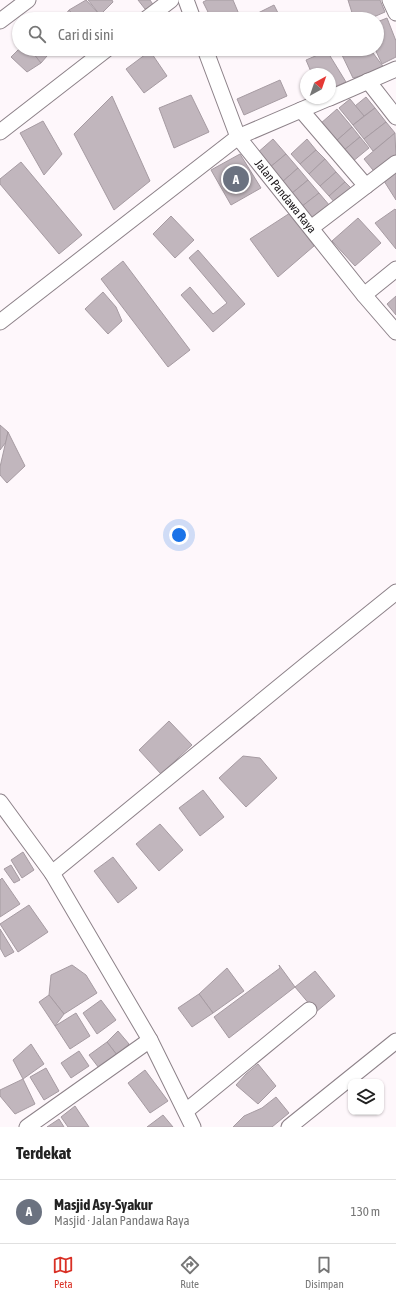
<!DOCTYPE html>
<html lang="id">
<meta charset="utf-8">
<style>
:root{--surface:#fff;--page:#f2f2f2;--text:#222;--muted:#767676;--line:#e0e0e0;--accent:#d93025}
body{margin:0;font-family:"Asap Condensed",sans-serif;background:var(--page);color:var(--text)}
.controls{position:absolute;right:12px;bottom:12px;display:grid;overflow:hidden;border-radius:8px;box-shadow:0 1px 3px #0004}
.controls button{width:36px;height:36px;display:grid;place-items:center;padding:0;border:0;border-bottom:1px solid var(--line);background:var(--surface);color:var(--text);font:20px sans-serif}
.compass{position:absolute;left:300px;top:68px;width:36px;height:36px;border-radius:50%;background:var(--surface);box-shadow:0 1px 3px #0004;rotate:40deg}
.you{position:absolute;left:179px;top:535px;width:14px;height:14px;margin:-10px;border:3px solid #fff;border-radius:50%;background:#1a73e8;box-shadow:0 0 0 6px #1a73e833}
.badge{display:grid;place-items:center;width:26px;height:26px;border-radius:50%;background:var(--accent);color:#fff;font-size:13px;font-weight:700}
.pin{position:absolute;translate:-50% -50%;border:2px solid #fff;box-shadow:0 1px 4px #0006}
.list{margin:0;padding:0;list-style:none}
h2{display:flex;justify-content:space-between;align-items:center;height:52px;margin:0;padding:0 16px;font-size:17px}
h2 small{font-size:13px;font-weight:400;color:var(--muted)}
.list li{display:grid;grid-template-columns:26px 1fr auto;gap:12px;align-items:center;box-sizing:border-box;height:64px;padding:0 16px;border-top:1px solid var(--line)}
.list b{display:block;font-size:15px;white-space:nowrap}
.list p{margin:0;font-size:13px;white-space:nowrap;color:var(--muted)}
.list em{font-size:13px;font-style:normal;color:var(--muted)}
.icon{flex:none;width:22px;height:22px;fill:none;stroke:currentColor;stroke-width:2;stroke-linecap:round;stroke-linejoin:round}
.map{position:relative;flex:none;width:396px;height:1127px;overflow:hidden}
.search{position:absolute;background:var(--surface);box-shadow:0 1px 3px #0004;left:12px;right:12px;top:12px;height:44px;display:flex;align-items:center;gap:10px;box-sizing:border-box;padding:0 14px;border-radius:22px;color:var(--muted);font-size:15px}
.sheet{height:116px;background:var(--surface)}
nav{display:flex;justify-content:space-around;align-items:center;box-sizing:border-box;height:56px;border-top:1px solid var(--line);background:var(--surface);font-size:11px;color:var(--muted)}
nav a{display:grid;justify-items:center;gap:2px}
nav .on{color:var(--accent)}
.map>svg:first-child{display:block}
</style>
<div class="map">
<svg width="396" height="1127" viewBox="0 0 396 1127">
<rect width="100%" height="100%" fill="#fef7fb"/>
<g fill="#c1b6bd" stroke="#a69ba2">
<path d="M86 0 100 15 97 19H77L69 10Z"/>
<path d="M88 0H112L113 2 100 15Z"/>
<path d="M138 0H150L154 6 145 9Z"/>
<path d="M207 0H233L241 19H202L201 15 208 12 203 2Z"/>
<path d="M348 0H380L385 12 369 19H354Z"/>
<path d="M274 5 281 19H253L252 16Z"/>
<path d="M69 10 77 19H62Z"/>
<path d="M387 18 396 41V57L382 64 375 49H377V22Z"/>
<path d="M19 49H30L41 63 27 72 11 57Z"/>
<path d="M30 49H53L41 63Z"/>
<path d="M358 49H370L385 69 353 78 342 55Z"/>
<path d="M150 51 167 76 144 93 126 69Z"/>
<path d="M327 51 346 82 330 89V74H312L306 60Z"/>
<path d="M280 80 287 96 244 115 237 99Z"/>
<path d="M191 95 209 132 174 148 159 108Z"/>
<path d="M112 96 150 181 114 210 74 134Z"/>
<path d="M366 97 375 108 364 116 355 106Z"/>
<path d="M350 99 364 116 353 125 339 108Z"/>
<path d="M375 108 386 122 364 139 353 125Z"/>
<path d="M337 109 352 127 335 142 320 124Z"/>
<path d="M43 121 62 154 44 175 20 133Z"/>
<path d="M386 122 395 133 373 151 364 139Z"/>
<path d="M352 127 360 137 343 151 335 142Z"/>
<path d="M395 133 396 160 377 175 364 159Z"/>
<path d="M360 137 369 148 352 162 343 151Z"/>
<path d="M273 139 286 154 269 168 256 154Z"/>
<path d="M307 139 316 150 300 164 291 154Z"/>
<path d="M316 150 325 159 309 174 300 164Z"/>
<path d="M240 154 261 188 231 205 211 170Z"/>
<path d="M286 154 298 168 281 183 269 168Z"/>
<path d="M325 159 336 172 320 186 309 174Z"/>
<path d="M21 162 82 235 59 254 0 184V179Z"/>
<path d="M298 168 308 180 291 194 281 183Z"/>
<path d="M396 171V200L384 181Z"/>
<path d="M336 172 345 182 329 196 320 186Z"/>
<path d="M308 180 319 193 301 207 291 194Z"/>
<path d="M345 182 352 189 336 204 329 196Z"/>
<path d="M319 193 330 206 313 221 301 207Z"/>
<path d="M395 209 396 210V249L375 223Z"/>
<path d="M290 213 314 246 278 277 250 239Z"/>
<path d="M171 216 194 240 175 258 153 234Z"/>
<path d="M358 218 381 243 355 266 332 241Z"/>
<path d="M198 250 245 304 213 332 181 295 190 287 213 314 227 303 189 258Z"/>
<path d="M123 261 190 350 168 367 101 279Z"/>
<path d="M103 292 116 307 122 321 108 334 85 309Z"/>
<path d="M396 296V315L387 304Z"/>
<path d="M0 425 8 432 6 442 0 450Z"/>
<path d="M8 432 25 466 7 483 0 475V467Z"/>
<path d="M169 721 192 745 161 774 139 750Z"/>
<path d="M243 756 260 758 277 778 246 807 219 778Z"/>
<path d="M203 790 224 817 200 836 179 808Z"/>
<path d="M160 824 183 850 159 871 136 844Z"/>
<path d="M23 852 34 870 22 878 11 860Z"/>
<path d="M113 857 137 888 118 903 94 871Z"/>
<path d="M11 865 20 880 14 883 4 869Z"/>
<path d="M2 878 20 904 0 917V880Z"/>
<path d="M29 905 48 932 18 952 0 924Z"/>
<path d="M0 929 14 952 5 957 0 948Z"/>
<path d="M72 965 86 975 97 993 64 1014 49 995 51 975Z"/>
<path d="M279 965 295 987 229 1038 214 1017 280 968Z"/>
<path d="M227 968 244 991 213 1013 199 994Z"/>
<path d="M315 971 335 996 316 1012 295 987Z"/>
<path d="M199 994 213 1013 192 1027 178 1008Z"/>
<path d="M49 995 64 1014 55 1026 39 1002Z"/>
<path d="M101 1000 116 1020 97 1034 83 1013Z"/>
<path d="M76 1013 90 1036 70 1049 55 1026Z"/>
<path d="M118 1031 129 1044 117 1055 107 1042Z"/>
<path d="M107 1042 117 1055 99 1068 89 1055Z"/>
<path d="M31 1044 44 1064 23 1079 13 1060Z"/>
<path d="M79 1051 89 1066 71 1078 61 1063Z"/>
<path d="M258 1064 276 1086 258 1104 236 1085 246 1074Z"/>
<path d="M46 1068 59 1091 44 1100 30 1077Z"/>
<path d="M145 1070 168 1101 150 1113 128 1083Z"/>
<path d="M23 1079 35 1104 15 1114 0 1096V1090Z"/>
<path d="M276 1097 289 1113 272 1127H233L244 1116 262 1108Z"/>
<path d="M75 1106 89 1127H68L61 1117Z"/>
<path d="M163 1115 173 1127H147Z"/>
<path d="M59 1119 64 1127H47Z"/>
</g>
<g fill="none" stroke-linecap="round" stroke-linejoin="round">
<g stroke="#8d8289" stroke-width="17">
<g id="street">
<path d="M186 0 193 19"/>
<path d="M390 0 396 13"/>
<path d="M146 19 171 0"/>
<path d="M0 21 28 0"/>
<path d="M368 81 396 117"/>
<path id="s1" d="M329 98 238 137 364 295 396 332"/>
<path d="M330 98 396 69"/>
<path d="M301 110 366 186"/>
<path d="M0 132 107 49"/>
<path d="M311 228 396 163"/>
<path d="M364 295 396 269"/>
<path d="M0 322 238 137 205 49"/>
<path d="M0 802 52 873 150 1040 193 1127"/>
<path d="M52 873 308 663 396 592"/>
<path d="M186 1111 309 1010"/>
<path d="M27 1127 150 1040"/>
<path d="M289 1127 396 1041"/>
</g>
</g>
<use href="#street" stroke="#fff" stroke-width="15"/>
</g>
<g text-anchor="middle" stroke-width="4" stroke-linejoin="round" paint-order="stroke">
<g font-size="12" fill="#1b171a" stroke="#fff">
<text dy="4" stroke="none"><textPath href="#s1" startOffset="175">Jalan Pandawa Raya</textPath></text>
</g>
</g>
</svg>
<div class="controls">
<button><svg class="icon" aria-label="layers" viewBox="0 0 24 24"><path d="M12 4l9 5-9 5-9-5zM3 14l9 5 9-5"/></svg></button>
</div>
<svg class="compass" viewBox="-18 -18 36 36"><path d="M0-13l5 13h-10z" fill="#e53935"/><path d="M0 13l5-13h-10z" fill="#767676"/></svg>
<div class="you"></div>
<div class="pin badge" style="left:236px;top:179px;background:#6b7280">A</div>
<div class="search"><svg class="icon" aria-label="search" viewBox="0 0 24 24"><circle cx="10" cy="10" r="6"/><path d="M15 15l6 6"/></svg>Cari di sini</div>
</div>
<section class="sheet">
<h2>Terdekat<small></small></h2>
<ul class="list">
<li><span class="badge" style="background:#6b7280">A</span><div><b>Masjid Asy-Syakur</b><p>Masjid · Jalan Pandawa Raya</p></div><em>130 m</em></li>
</ul>
</section>
<nav>
<a class="on"><svg class="icon" aria-label="map" viewBox="0 0 24 24"><path d="M3 6l6-2 6 2 6-2v14l-6 2-6-2-6 2zM9 4v14M15 6v14"/></svg>Peta</a>
<a><svg class="icon" aria-label="directions" viewBox="0 0 24 24"><path d="M12 3l9 9-9 9-9-9zM9 14v-3h6M13 9l2 2-2 2"/></svg>Rute</a>
<a><svg class="icon" aria-label="saved" viewBox="0 0 24 24"><path d="M7 4h10v16l-5-4-5 4z"/></svg>Disimpan</a>
</nav>
